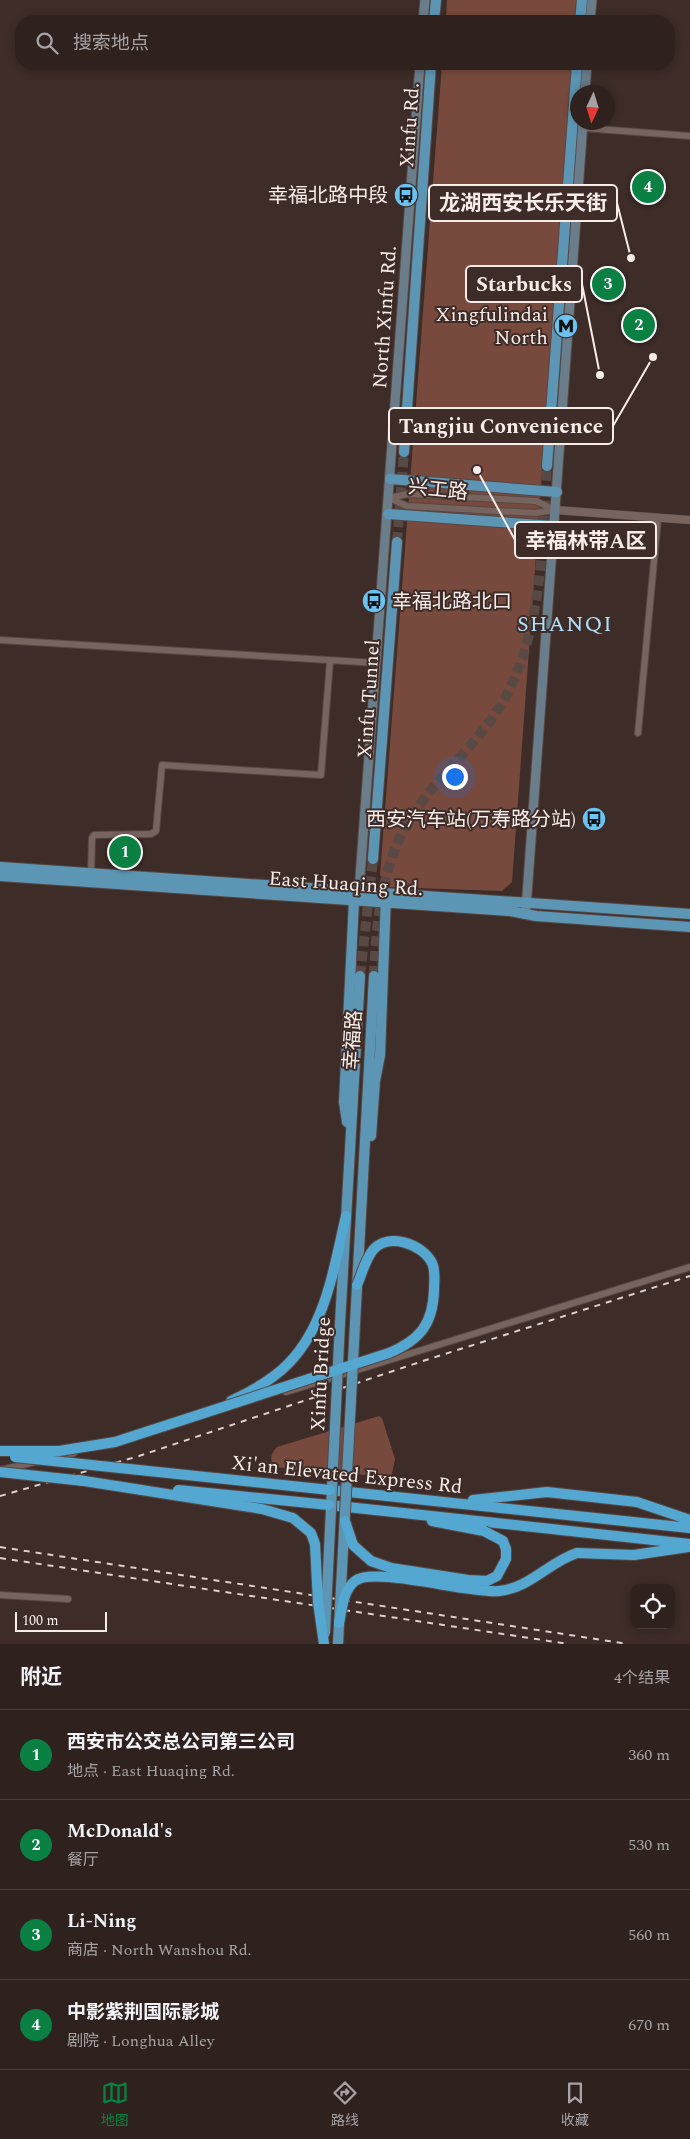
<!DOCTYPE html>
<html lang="zh">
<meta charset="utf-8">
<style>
:root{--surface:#2e211e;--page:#3a2e2b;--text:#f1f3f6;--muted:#a7a3a4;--line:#493e3c;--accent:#0b8043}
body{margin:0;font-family:Spectral,"Noto Sans SC",serif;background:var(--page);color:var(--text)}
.controls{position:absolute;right:15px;bottom:15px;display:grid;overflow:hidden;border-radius:10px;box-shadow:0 2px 8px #0003}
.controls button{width:45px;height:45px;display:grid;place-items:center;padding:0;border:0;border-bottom:1px solid var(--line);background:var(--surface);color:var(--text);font:25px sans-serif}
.compass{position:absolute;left:570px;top:85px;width:45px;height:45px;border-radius:50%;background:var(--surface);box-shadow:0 2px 8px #0003;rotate:184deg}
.scale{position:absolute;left:15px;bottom:12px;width:92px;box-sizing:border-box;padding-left:5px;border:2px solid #f8ece9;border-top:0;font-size:14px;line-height:18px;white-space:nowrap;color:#f8ece9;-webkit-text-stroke:4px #3d2c28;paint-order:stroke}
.you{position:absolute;left:454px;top:776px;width:18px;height:18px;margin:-12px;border:4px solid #fff;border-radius:50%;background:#1a73e8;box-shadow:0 0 0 8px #1a73e833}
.badge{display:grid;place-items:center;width:32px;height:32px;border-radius:50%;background:var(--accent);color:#fff;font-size:16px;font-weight:700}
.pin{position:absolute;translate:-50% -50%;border:2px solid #fff;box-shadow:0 1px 5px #0006}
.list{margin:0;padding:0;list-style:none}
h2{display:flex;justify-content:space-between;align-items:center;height:65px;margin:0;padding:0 20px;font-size:21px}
h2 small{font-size:16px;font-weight:400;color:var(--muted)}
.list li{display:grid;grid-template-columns:32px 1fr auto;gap:15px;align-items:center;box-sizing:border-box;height:90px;padding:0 20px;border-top:1px solid var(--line)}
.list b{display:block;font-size:19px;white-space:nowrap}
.list p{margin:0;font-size:16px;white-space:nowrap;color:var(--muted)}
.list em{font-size:16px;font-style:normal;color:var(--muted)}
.icon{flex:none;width:28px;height:28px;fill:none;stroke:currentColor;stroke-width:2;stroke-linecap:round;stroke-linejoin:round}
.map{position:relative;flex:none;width:690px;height:1644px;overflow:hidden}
.search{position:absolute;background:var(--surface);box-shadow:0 2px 8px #0003;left:15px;right:15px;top:15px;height:55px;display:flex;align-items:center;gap:12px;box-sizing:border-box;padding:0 18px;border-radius:20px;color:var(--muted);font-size:19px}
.sheet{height:425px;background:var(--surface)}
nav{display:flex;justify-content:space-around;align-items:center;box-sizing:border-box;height:70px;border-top:1px solid var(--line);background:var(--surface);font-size:14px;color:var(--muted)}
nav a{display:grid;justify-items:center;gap:2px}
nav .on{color:var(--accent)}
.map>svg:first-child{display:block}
</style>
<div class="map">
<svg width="690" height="1644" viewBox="0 0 690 1644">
<rect width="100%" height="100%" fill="#3d2c28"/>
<g fill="#78493d">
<path d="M447 0H576L575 21H446Z"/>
<path d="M442 64H572L512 882 502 891 386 887 380 875Z"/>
<path d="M379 1416 382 1418 395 1459 392 1474 388 1477 274 1467C269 1458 271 1454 277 1447Z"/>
</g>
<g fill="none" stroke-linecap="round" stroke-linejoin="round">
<g stroke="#594945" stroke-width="10" stroke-dasharray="10 5" stroke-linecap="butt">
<path d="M397 542 404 452"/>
<path d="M360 976 373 859"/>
<path d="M374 976C376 919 383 851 420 804 447 768 483 737 505 698 543 628 542 543 547 466"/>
</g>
<g stroke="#574844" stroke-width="8">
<g id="minor">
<path d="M583 128 690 136"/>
<path d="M389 498 408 494 536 501 555 510"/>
<path d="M389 498 407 506 535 513 555 510"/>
<path d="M0 640 377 663"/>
<path d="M638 733 658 518"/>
<path d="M91 874 92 838 94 835 151 834 156 831 162 765 321 775 330 661"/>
<path d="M286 1392 690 1267"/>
<path d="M52 1458 74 1453"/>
<path d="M1 1470 35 1462"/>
<path d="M0 1595 68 1599"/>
</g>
</g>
<g stroke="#574844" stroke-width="9">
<path id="tertiary" d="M555 510 690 520"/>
</g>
<g stroke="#574844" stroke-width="11">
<g id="secondary">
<path d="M423 21 425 0"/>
<path d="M590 21 592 0"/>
<path d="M585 92 587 64"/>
<path d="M357 896 359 891 420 64"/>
<path d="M526 909 583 122"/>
</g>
</g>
<g stroke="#574844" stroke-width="12">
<g id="primary">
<path d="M434 21 436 0"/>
<path d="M580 21 582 0"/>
<path d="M404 452 431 64"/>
<path d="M547 466 577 64"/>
<path d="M390 479 557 492"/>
<path d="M388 514 554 526"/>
<path d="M373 859 397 542"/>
<path d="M0 867 690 914"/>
<path d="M0 876 510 911 536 916 690 927"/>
<path d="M347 1122 344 1102 354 901"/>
<path d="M371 1136 375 1081 380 1055 386 896"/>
<path d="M340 1323 360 976"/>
<path d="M355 1324 374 976"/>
</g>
</g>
<g stroke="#574844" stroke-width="12">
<g id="trunk">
<path d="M231 1401C246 1394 261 1386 274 1376 324 1340 333 1271 346 1216"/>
<path d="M330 1490 690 1528"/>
<path d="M473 1500 547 1492 637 1502 690 1520"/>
<path d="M329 1505 690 1544"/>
<path d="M432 1521 484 1531"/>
<path d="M577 1553 634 1555 688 1547"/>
</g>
</g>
<use href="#minor" stroke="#78645f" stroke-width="6"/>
<use href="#tertiary" stroke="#78645f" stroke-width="8"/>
<use href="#secondary" stroke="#6a7d8a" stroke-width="9"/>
<use href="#primary" stroke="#5c96b4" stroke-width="10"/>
<use href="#trunk" stroke="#53a7d0" stroke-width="10"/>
<g stroke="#dcd0cd" stroke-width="2" stroke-dasharray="6 6" stroke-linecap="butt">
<path d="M0 1496 139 1456 426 1360 690 1276"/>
<path d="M0 1547 628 1644"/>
<path d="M0 1558 569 1644"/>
</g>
<g stroke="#574844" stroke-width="12" stroke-linecap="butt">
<g id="primary-bridge">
<path d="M325 1633 340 1323"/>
<path d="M338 1644 355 1324"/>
</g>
</g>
<g stroke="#574844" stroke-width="12" stroke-linecap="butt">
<g id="trunk-bridge">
<path d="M0 1451H59L115 1442 389 1353C420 1340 433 1324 434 1290 434 1281 436 1271 432 1263 423 1244 388 1232 373 1250 365 1260 362 1274 357 1285"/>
<path d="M15 1457 330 1490"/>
<path d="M0 1472 84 1481"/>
<path d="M78 1480 262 1509 293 1518 311 1533 315 1544 318 1602 324 1644"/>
<path d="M178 1490 329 1505"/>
<path d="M345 1521 353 1545 371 1561 391 1568 468 1580 487 1581 497 1576 506 1559V1549L503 1541 484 1531"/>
<path d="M339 1623C342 1610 343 1590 355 1581 374 1566 469 1594 499 1591 530 1588 549 1562 577 1553"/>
</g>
</g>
<use href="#primary-bridge" stroke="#5c96b4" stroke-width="10"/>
<use href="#trunk-bridge" stroke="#53a7d0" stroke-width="10"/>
</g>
<defs>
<g id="bus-disc" transform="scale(1.25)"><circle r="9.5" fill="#6ac3f1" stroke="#3d2c28"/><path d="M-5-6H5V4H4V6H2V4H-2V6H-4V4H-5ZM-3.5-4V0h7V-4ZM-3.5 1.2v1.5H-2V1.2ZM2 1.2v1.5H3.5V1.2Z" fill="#111"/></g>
<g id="metro-disc" transform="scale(1.25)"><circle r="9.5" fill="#6ac3f1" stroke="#3d2c28"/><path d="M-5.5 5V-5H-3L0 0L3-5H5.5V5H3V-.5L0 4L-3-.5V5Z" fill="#111"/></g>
</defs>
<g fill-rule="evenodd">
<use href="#bus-disc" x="406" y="195"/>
<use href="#metro-disc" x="566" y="326"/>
<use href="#bus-disc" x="374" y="601"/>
<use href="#bus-disc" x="594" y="819"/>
</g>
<g text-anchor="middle" stroke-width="4" stroke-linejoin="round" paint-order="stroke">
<g font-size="20" fill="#f8ece9" stroke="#3d2c28">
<text transform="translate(409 125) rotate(-86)" y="7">Xinfu Rd.</text>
<text transform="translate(384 317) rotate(-86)" y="7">North Xinfu Rd.</text>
<text transform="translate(438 489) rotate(6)" y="7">兴工路</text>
<text transform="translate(368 699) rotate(-86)" y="7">Xinfu Tunnel</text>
<text transform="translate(346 883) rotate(4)" y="7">East Huaqing Rd.</text>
<text transform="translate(352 1040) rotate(-86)" y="7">幸福路</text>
<text transform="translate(320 1374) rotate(-87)" y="7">Xinfu Bridge</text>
<text transform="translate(347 1474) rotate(6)" y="7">Xi'an Elevated Express Rd</text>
</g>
<g font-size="20" fill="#f8ece9" stroke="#3d2c28" text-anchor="end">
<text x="388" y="202">幸福北路中段</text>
<text x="548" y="321">Xingfulindai<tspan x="548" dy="23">North</tspan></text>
<text x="392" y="608" text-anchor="start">幸福北路北口</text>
<text x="576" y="826">西安汽车站(万寿路分站)</text>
</g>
<g font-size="22" letter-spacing="1" fill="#b1e0fa" stroke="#3d2c28">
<text x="565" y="631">SHANQI</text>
</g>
</g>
<path fill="none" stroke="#f8ece9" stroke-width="2" d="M631 258L617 203M600 375L582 284M653 357L613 426M477 470L515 540"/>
<g fill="#f8ece9" stroke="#3d2c28" stroke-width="2">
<circle cx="631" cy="258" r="5"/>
<circle cx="600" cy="375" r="5"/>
<circle cx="653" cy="357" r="5"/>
<circle cx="477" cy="470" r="5"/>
</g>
<g fill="#3d2c28" stroke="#f8ece9" stroke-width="2">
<rect x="429" y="185" width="188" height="36" rx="5"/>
<rect x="466" y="266" width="116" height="36" rx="5"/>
<rect x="389" y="408" width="224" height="36" rx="5"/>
<rect x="515" y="522" width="141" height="36" rx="5"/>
</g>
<g font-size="21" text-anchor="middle" font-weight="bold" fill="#f8ece9">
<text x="523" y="210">龙湖西安长乐天街</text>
<text x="524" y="291">Starbucks</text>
<text x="501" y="433">Tangjiu Convenience</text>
<text x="586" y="548">幸福林带A区</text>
</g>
</svg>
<div class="controls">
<button><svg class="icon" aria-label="locate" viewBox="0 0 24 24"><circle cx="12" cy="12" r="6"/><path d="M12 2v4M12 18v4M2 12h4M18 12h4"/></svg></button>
</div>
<svg class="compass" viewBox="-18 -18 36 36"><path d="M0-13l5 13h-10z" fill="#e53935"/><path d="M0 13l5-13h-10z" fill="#a7a3a4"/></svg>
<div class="scale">100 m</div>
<div class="you"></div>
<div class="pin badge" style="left:125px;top:852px">1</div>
<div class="pin badge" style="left:639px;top:325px">2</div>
<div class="pin badge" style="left:608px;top:284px">3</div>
<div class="pin badge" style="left:648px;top:187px">4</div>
<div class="search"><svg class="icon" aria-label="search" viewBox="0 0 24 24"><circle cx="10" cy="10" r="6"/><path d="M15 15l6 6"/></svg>搜索地点</div>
</div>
<section class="sheet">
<h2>附近<small>4个结果</small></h2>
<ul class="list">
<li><span class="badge">1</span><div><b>西安市公交总公司第三公司</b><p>地点 · East Huaqing Rd.</p></div><em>360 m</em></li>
<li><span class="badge">2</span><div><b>McDonald's</b><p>餐厅</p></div><em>530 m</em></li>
<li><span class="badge">3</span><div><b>Li-Ning</b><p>商店 · North Wanshou Rd.</p></div><em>560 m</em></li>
<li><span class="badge">4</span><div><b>中影紫荆国际影城</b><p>剧院 · Longhua Alley</p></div><em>670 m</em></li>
</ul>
</section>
<nav>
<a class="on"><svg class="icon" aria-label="map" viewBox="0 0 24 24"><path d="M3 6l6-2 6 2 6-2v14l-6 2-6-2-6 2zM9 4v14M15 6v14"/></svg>地图</a>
<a><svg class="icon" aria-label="directions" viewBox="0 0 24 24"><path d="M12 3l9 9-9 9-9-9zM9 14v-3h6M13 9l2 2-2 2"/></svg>路线</a>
<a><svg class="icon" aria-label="saved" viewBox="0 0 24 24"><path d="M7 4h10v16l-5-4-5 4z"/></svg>收藏</a>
</nav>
